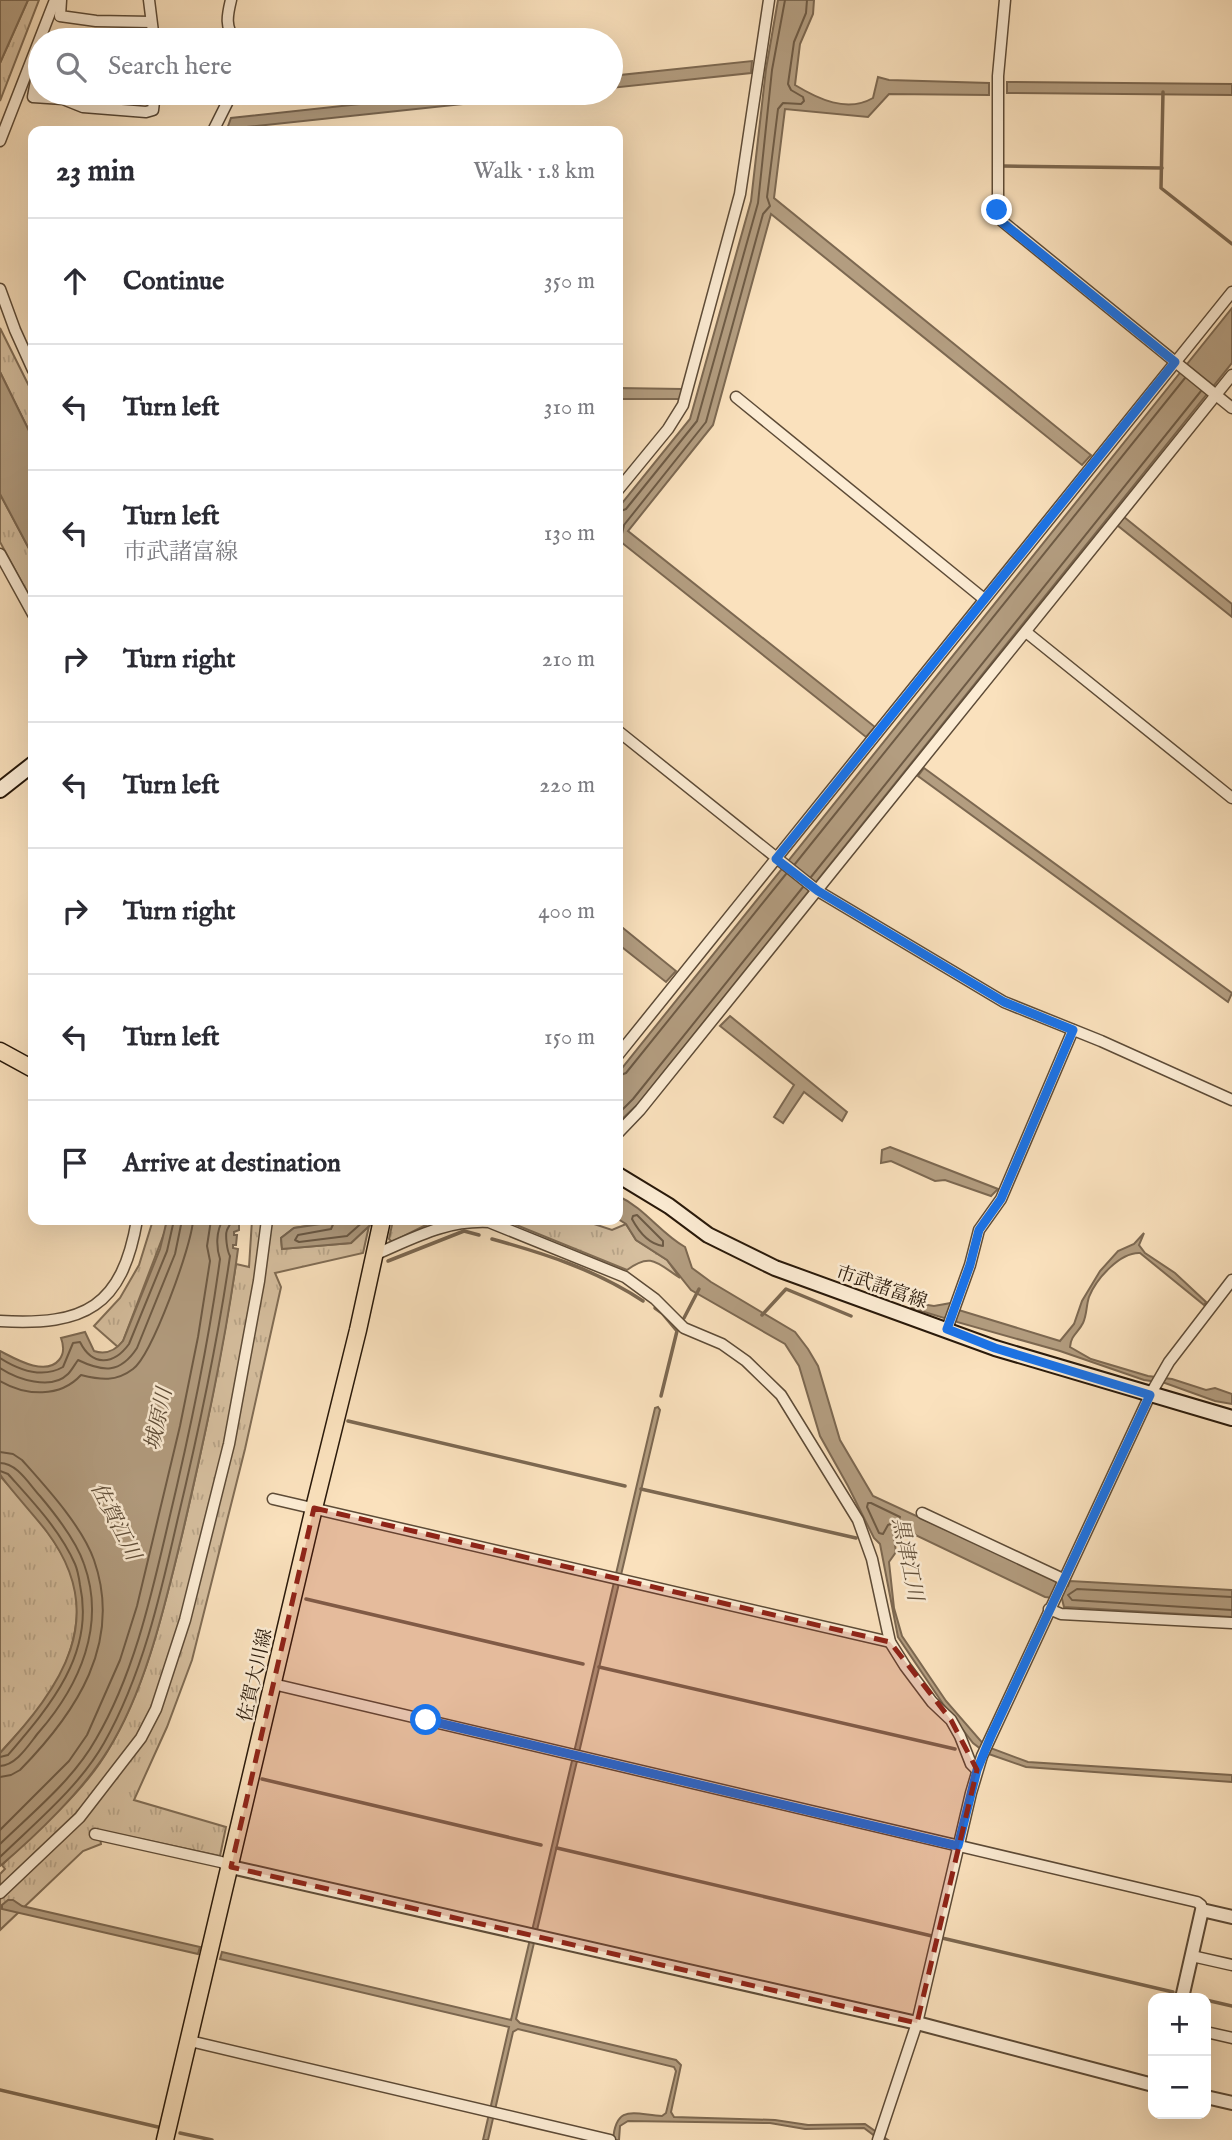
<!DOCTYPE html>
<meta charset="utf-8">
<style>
:root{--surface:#fff;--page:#f7f7f7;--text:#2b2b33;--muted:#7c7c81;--line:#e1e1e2}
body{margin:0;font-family:"IM FELL English","Noto Serif JP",serif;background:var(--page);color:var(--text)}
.controls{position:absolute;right:21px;bottom:21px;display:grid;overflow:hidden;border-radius:14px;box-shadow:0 7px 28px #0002}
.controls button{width:63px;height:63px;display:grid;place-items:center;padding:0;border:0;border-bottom:2px solid var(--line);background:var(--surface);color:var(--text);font:35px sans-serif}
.stop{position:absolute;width:21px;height:21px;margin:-16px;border:5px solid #1a73e8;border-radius:50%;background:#fff}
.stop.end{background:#1a73e8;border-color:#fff;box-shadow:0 2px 7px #0008}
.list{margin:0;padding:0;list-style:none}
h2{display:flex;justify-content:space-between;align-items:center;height:91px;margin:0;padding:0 28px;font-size:30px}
h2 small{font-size:23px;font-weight:400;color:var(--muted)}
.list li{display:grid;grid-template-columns:46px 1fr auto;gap:21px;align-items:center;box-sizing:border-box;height:126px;padding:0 28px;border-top:2px solid var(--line)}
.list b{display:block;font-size:26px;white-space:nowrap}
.list p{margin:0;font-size:23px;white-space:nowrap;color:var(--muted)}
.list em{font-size:23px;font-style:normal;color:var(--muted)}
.icon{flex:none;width:38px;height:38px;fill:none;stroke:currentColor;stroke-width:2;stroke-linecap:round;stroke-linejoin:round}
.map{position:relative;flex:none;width:1232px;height:2140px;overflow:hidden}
.search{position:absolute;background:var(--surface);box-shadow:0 7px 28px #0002;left:28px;top:28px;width:595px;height:77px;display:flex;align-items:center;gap:18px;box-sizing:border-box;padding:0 24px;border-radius:38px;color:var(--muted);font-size:26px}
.panel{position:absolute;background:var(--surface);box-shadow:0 7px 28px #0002;left:28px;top:126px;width:595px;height:1099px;border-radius:14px}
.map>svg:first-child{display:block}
</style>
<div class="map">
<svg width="1232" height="2140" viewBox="0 0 1232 2140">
<defs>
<pattern id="grass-tufts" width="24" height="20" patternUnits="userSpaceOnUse" patternTransform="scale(1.75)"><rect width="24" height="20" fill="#d6bf9f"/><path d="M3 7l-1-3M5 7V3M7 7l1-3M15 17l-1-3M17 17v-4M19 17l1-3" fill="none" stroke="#b8a488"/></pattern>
</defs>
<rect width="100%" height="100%" fill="#fae1bd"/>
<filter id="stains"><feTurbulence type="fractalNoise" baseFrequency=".00286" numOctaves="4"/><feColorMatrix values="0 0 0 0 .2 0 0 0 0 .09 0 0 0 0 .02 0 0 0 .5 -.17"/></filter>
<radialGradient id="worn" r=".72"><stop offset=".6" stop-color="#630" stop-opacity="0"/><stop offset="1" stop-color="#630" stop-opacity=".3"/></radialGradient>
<g fill="url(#grass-tufts)" stroke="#806c54" stroke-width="2">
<path d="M28 0H39L0 101V63Z"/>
<path d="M0 328 33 394V439L0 372Z"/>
<path d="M0 494 33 556V603L0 542Z"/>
<path d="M153 1220H167L165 1231 123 1341 118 1347 94 1326 120 1298 139 1265Z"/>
<path d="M252 1220H261V1235L269 1236 271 1220H347L294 1228 281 1238 282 1249 351 1243 369 1226 363 1253 275 1273 281 1287 245 1449 192 1660 167 1727 134 1800 226 1827 220 1856 99 1830 101 1844 83 1851 0 1930V1874L5 1869 2 1865C39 1828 84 1793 110 1747 148 1682 165 1604 183 1531 204 1442 222 1354 236 1264L249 1267Z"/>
<path d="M393 1220H436L392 1242 389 1239Z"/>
<path d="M504 1220H542L553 1224 588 1222 612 1230 626 1224 636 1240 667 1260 680 1278C657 1263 651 1252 627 1270Z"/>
<path d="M0 1476C25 1504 52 1532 68 1566 89 1612 70 1666 43 1704 30 1721 14 1737 0 1753Z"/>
</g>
<g fill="#b39d80" stroke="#7c6851" stroke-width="2">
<path d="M0 0H28L0 63Z"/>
<path d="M778 0H814L813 14 800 44 795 85C818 99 847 113 873 98L878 77 889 80 989 83V95L889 94 868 117 785 109 774 198 1091 455 1082 465 771 214 713 425 628 531 875 727 866 737 621 542 618 545V508L690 419 751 201 766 69Z"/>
<path d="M752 61 751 73 611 88V76Z"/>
<path d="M1007 82 1232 84V95L1007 93Z"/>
<path d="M462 93H566L227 129 231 118Z"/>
<path d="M1232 308V363L638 1104 618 1123V1073Z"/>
<path d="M0 372 33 439V556L0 494Z"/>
<path d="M618 388 682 389 680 399H618Z"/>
<path d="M1124 517 1232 604V617L1117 525Z"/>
<path d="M924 768 1232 993 1228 1002 918 776Z"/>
<path d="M618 924 676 971 666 982 618 944Z"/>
<path d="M730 1016 847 1112 842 1121 804 1092 783 1123 774 1117 794 1085 720 1026Z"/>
<path d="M890 1147 998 1189 991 1196 945 1180 935 1181 891 1161 881 1163 882 1150Z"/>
<path d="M618 1196C645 1208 660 1233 685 1247L692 1268 711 1282 795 1332 808 1349 818 1366 840 1440 873 1496 1068 1586 1070 1581 1232 1590V1617L1064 1607 1062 1599 1045 1597 901 1528 893 1530 896 1552 889 1562 894 1608 902 1636 946 1701 985 1746 1028 1762 1232 1775V1782L1026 1767 986 1753 973 1743 943 1704 898 1637 880 1544 874 1538 848 1486 820 1436 799 1366 785 1344 691 1290 667 1260 636 1240 626 1224 618 1219Z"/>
<path d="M167 1220H239V1230L234 1232V1235H237L236 1245H233V1248L238 1249C225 1346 204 1440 182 1535 165 1604 146 1690 108 1750 83 1790 37 1835 0 1866V1753C61 1687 111 1617 47 1532 40 1522 2 1480 0 1474 0 1465 0 1451 0 1442 0 1411 0 1381 0 1351 14 1358 45 1377 59 1360 64 1354 64 1346 61 1338L85 1332 94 1351C106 1355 115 1351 123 1341L160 1249Z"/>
<path d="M347 1220H382L369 1226 351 1243 282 1249 281 1238 294 1228Z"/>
<path d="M1144 1233 1139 1245 1145 1253 1175 1273 1206 1302 1204 1305 1140 1253C1120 1252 1096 1279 1089 1297 1086 1306 1087 1315 1083 1323 1078 1333 1071 1335 1070 1347L1091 1359 1148 1376 1172 1379 1206 1390 1215 1388 1232 1394V1404L1215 1401 1165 1383 1144 1380 1060 1351 957 1322 955 1318 949 1316 944 1318 911 1308 909 1302 934 1306 951 1303 952 1308 1060 1341 1074 1324 1082 1301 1100 1271 1118 1251 1134 1244Z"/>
<path d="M658 1407 660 1410 516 2019 520 2023 676 2060 681 2065 671 2112 674 2117 775 2120 808 2125 865 2124 888 2140H880L864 2128 805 2129 770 2123 628 2121 620 2126 619 2140H613C616 2104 633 2114 662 2116L666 2113 676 2071 674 2067 518 2029 513 2032 488 2140H483L509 2027 220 1959 222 1952 511 2020 655 1408Z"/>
<path d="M8 1900H13L22 1906 200 1947 198 1954 2 1909V1905Z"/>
</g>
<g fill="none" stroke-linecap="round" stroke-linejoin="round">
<g stroke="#6e5b45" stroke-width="2">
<path d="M618 512 626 509 697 421 758 203 772 70 785 0"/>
<path d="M618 536 622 534 624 525 706 422 763 214 770 206 767 197 778 109 783 103 801 104 804 101 803 97 791 90 788 84 794 42 806 13 807 0"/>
<path d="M795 864 1185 378"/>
<path d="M811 877 1201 391"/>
<path d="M618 1076 626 1073 786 874"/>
<path d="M618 1114 633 1099 803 887"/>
<path d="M637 1215 663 1241V1246C648 1244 639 1232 632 1219L633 1216Z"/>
<path d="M335 1220 331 1229 298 1235 295 1240 299 1242 347 1236 365 1220"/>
<path d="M0 1358C19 1370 42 1379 63 1367L73 1343 80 1342C92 1366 113 1366 129 1344L167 1251 174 1220"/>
<path d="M0 1368C17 1379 51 1391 68 1374 72 1370 75 1364 78 1360 103 1372 120 1374 137 1348L175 1254 182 1220"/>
<path d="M0 1381C26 1396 60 1398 81 1375 101 1380 116 1382 133 1369 152 1355 192 1245 193 1220"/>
<path d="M0 1452 13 1454 22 1460C46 1487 82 1526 94 1560 123 1643 76 1713 20 1770L11 1775 0 1777"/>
<path d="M0 1463C17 1463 29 1484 40 1496 56 1515 76 1540 84 1564 106 1625 80 1685 39 1732 29 1744 17 1765 0 1766"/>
<path d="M0 1471 8 1474C33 1502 60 1530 75 1564 78 1571 79 1578 80 1585 95 1654 50 1706 8 1755L0 1757"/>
<path d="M871 1503 900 1517 898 1521 888 1525 883 1534 879 1533 867 1507 868 1503Z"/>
<path d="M1232 1597 1077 1589 1068 1595 1072 1600 1232 1610"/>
<path d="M0 1830 69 1761 87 1735 120 1660 137 1606 180 1426 198 1337 210 1261 207 1246 211 1220"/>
<path d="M0 1844C33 1812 73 1780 96 1739 134 1674 151 1597 168 1524 189 1436 208 1348 220 1259 216 1247 216 1231 223 1220"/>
<path d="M0 1857C36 1822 79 1787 104 1743 142 1676 160 1597 177 1522 198 1434 217 1346 230 1256 227 1251 225 1235 227 1230 229 1226 231 1223 232 1220"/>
</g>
<g stroke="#7c6851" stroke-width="3.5">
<path d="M1163 92 1161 188 1232 244"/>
<path d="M1003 166 1162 168"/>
<path d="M492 1239C546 1254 596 1270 643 1301"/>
<path d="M388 1261 464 1231 479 1235"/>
<path d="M655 1308 662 1313 677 1331 661 1396"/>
<path d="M762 1315 786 1289 851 1316"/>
<path d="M684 1318 699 1289"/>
<path d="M348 1421 625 1486"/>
<path d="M641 1489 856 1538"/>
<path d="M306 1599 583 1664"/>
<path d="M599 1667 955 1749"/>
<path d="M262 1779 541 1845"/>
<path d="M557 1848 932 1936"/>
<path d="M942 1938 1173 1992"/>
<path d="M1192 1997 1198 1998"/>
<path d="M1206 2000 1232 2006"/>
<path d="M0 2090 158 2127"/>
<path d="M180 2133 212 2140"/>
</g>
<g stroke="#5d4b37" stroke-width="13">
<g id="minor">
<path d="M61 0 60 16 96 21 151 22"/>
<path d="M149 0 154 40"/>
<path d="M231 0C227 16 225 27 235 40"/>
<path d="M1005 0 998 76V216L1002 221 1232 408"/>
<path d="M37 49 38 70 33 97 63 99 83 107 146 112 153 110 155 93"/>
<path d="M213 131 232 93"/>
<path d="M0 141 55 0"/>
<path d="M0 289 15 330 33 370"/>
<path d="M736 397 984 599"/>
<path d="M618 490 668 429 683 405 740 194 769 0"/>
<path d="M0 554 33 614"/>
<path d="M1026 632 1232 798"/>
<path d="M618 731 818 891 1004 1002 1101 1041 1232 1100"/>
<path d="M618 1055 1232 292"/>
<path d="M618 1133 640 1110 1232 375"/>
<path d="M374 1255C414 1238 445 1220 489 1222L625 1277 655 1299 684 1328 722 1344 746 1361 781 1395 858 1520 872 1559 890 1642 905 1666 932 1702 951 1720 960 1736 971 1764 977 1770"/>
<path d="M0 1321C85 1326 122 1307 137 1220"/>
<path d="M947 1329 970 1265 979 1230 1001 1199 1073 1030"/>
<path d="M273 1499 890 1642"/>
<path d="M922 1513 1063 1579"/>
<path d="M1049 1609 1061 1614 1232 1623"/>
<path d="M273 1684 1197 1902 1201 1905 1202 1910"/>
<path d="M95 1834 221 1862 231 1867"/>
<path d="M0 1893 80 1817 141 1738 156 1709 185 1620 229 1444 259 1281 267 1220"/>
<path d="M1192 1956 1232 1965"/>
<path d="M1206 2032 1232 2038"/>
<path d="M190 2041 610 2140"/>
<path d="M878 2140 917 2023 971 1793 982 1756 1150 1395 1169 1362 1232 1280"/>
</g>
</g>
<g stroke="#5d4b37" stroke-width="16">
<g id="tertiary">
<path d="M231 1867 917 2023 1153 2085"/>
<path d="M1182 1998 1202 1910 1232 1917"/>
<path d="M1206 2097 1232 2103"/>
</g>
</g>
<g stroke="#29190a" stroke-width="18">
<g id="secondary">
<path d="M0 790 33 764"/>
<path d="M618 1175 669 1206 708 1235 775 1268 995 1348 1232 1418"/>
</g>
</g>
<g stroke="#29190a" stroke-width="19">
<g id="primary">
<path d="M0 1051 33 1069"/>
<path d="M165 2140 314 1508 358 1330 382 1220"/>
</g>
</g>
<use href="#minor" stroke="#fcecd4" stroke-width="10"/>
<use href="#tertiary" stroke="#fcecd4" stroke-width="12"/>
<use href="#secondary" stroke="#fcecd4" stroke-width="14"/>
<use href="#primary" stroke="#fae1bd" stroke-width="16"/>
</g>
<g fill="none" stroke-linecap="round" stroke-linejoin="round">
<path stroke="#1a73e8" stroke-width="9" d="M426 1720 958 1846 977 1770 991 1736 1150 1395 995 1348 947 1329 970 1265 979 1230 1001 1199 1073 1030 1004 1002 818 891 776 859 1175 362 1002 222 997 210"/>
</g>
<path fill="#8f2418" fill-opacity="0.2" stroke="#8f2418" stroke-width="5" stroke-dasharray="14 9" stroke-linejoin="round" d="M314 1508 890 1642 951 1720 977 1770 917 2023 231 1867Z"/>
<g text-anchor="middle" stroke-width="5" stroke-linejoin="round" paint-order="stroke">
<g font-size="19" fill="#29190a" stroke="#fcecd4">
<text transform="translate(882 1286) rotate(19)" y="7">市武諸富線</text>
<text transform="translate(254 1675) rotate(-77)" y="7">佐賀大川線</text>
</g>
<g font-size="21" font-style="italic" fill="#604e39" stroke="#fcecd4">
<text transform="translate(158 1419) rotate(-78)" y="7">城原川</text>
<text transform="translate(116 1521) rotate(63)" y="7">佐賀江川</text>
<text transform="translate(908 1559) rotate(79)" y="7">黒津江川</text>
</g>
</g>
<rect width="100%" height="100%" filter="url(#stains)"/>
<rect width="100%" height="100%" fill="url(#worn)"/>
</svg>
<div class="controls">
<button>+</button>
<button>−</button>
</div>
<div class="stop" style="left:426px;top:1720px"></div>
<div class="stop end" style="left:997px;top:210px"></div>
<div class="search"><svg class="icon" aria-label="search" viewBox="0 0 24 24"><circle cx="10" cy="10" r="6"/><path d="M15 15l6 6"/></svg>Search here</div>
<section class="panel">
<h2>23 min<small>Walk · 1.8 km</small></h2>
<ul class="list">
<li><svg class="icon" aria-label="ahead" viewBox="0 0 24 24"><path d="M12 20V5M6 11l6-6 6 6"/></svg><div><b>Continue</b></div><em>350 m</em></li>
<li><svg class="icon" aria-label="left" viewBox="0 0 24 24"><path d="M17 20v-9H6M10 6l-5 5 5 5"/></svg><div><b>Turn left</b></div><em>310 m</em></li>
<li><svg class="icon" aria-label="left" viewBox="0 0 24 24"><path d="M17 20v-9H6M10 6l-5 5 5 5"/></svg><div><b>Turn left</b><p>市武諸富線</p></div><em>130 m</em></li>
<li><svg class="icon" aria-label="right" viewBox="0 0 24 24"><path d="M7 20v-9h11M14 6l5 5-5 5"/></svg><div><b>Turn right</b></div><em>210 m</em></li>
<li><svg class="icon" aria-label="left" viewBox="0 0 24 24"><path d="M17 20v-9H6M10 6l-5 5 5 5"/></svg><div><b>Turn left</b></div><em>220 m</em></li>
<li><svg class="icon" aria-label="right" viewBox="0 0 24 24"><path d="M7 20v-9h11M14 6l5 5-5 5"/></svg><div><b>Turn right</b></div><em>400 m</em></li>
<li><svg class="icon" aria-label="left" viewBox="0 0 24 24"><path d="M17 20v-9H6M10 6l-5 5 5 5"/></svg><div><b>Turn left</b></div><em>150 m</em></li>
<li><svg class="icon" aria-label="arrive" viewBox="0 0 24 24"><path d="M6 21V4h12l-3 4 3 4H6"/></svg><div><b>Arrive at destination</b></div></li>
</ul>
</section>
</div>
